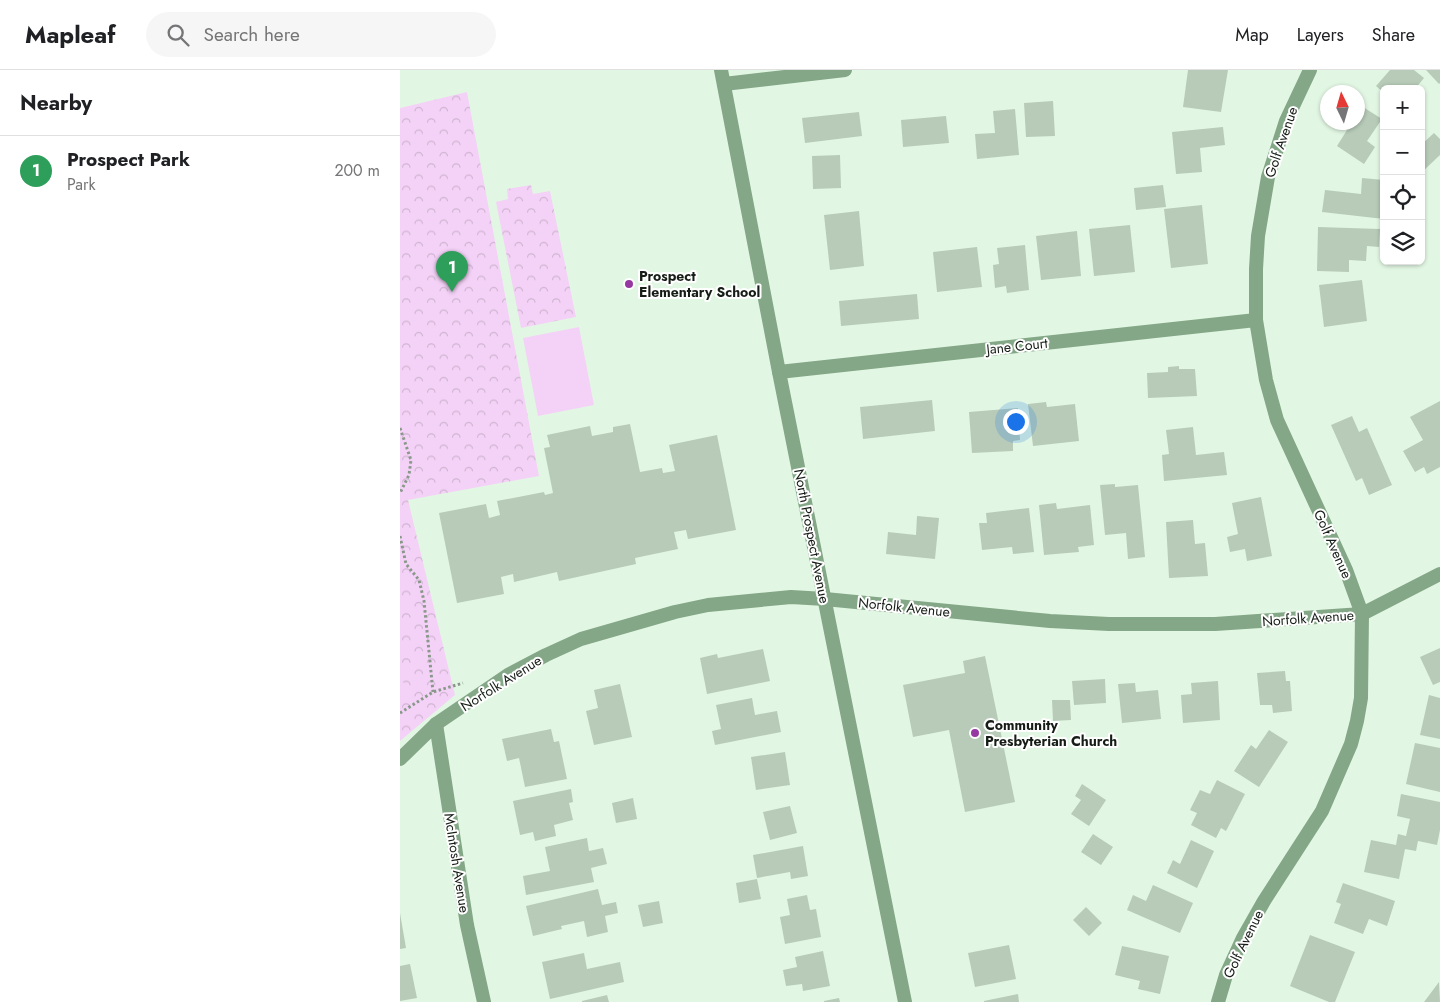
<!DOCTYPE html>
<meta charset="utf-8">
<style>
:root{--surface:#fff;--page:#f6f6f6;--text:#202124;--muted:#757577;--line:#e0e0e0;--accent:#0f766e}
body{margin:0;font-family:Jost,sans-serif;background:var(--page);color:var(--text)}
.controls{position:absolute;right:15px;top:15px;display:grid;overflow:hidden;border-radius:8px;box-shadow:0 1px 4px #0004}
.controls button{width:45px;height:45px;display:grid;place-items:center;padding:0;border:0;border-bottom:1px solid var(--line);background:var(--surface);color:var(--text);font:25px sans-serif}
.compass{position:absolute;left:920px;top:15px;width:45px;height:45px;border-radius:50%;background:var(--surface);box-shadow:0 1px 4px #0004;rotate:355deg}
.you{position:absolute;left:615px;top:351px;width:18px;height:18px;margin:-12px;border:4px solid #fff;border-radius:50%;background:#1a73e8;box-shadow:0 0 0 8px #1a73e833}
.badge{display:grid;place-items:center;width:32px;height:32px;border-radius:50%;background:var(--accent);color:#fff;font-size:16px;font-weight:700}
.pin{position:absolute;translate:-50% -41px;filter:drop-shadow(0 1px 2px #0008)}
.pin::after{content:'';position:absolute;top:26px;width:18px;height:15px;background:inherit;clip-path:polygon(0 0,100% 0,50% 100%)}
.list{margin:0;padding:0;list-style:none}
h2{display:flex;justify-content:space-between;align-items:center;height:65px;margin:0;padding:0 20px;font-size:21px}
h2 small{font-size:16px;font-weight:400;color:var(--muted)}
.list li{display:grid;grid-template-columns:32px 1fr auto;gap:15px;align-items:center;box-sizing:border-box;height:70px;padding:0 20px;border-top:1px solid var(--line)}
.list b{display:block;font-size:19px;white-space:nowrap}
.list p{margin:0;font-size:16px;white-space:nowrap;color:var(--muted)}
.list em{font-size:16px;font-style:normal;color:var(--muted)}
.icon{flex:none;width:28px;height:28px;fill:none;stroke:currentColor;stroke-width:2;stroke-linecap:round;stroke-linejoin:round}
.map{position:relative;flex:none;width:1040px;height:932px;overflow:hidden}
header{display:flex;align-items:center;gap:30px;box-sizing:border-box;height:70px;padding:0 25px;background:var(--surface);border-bottom:1px solid var(--line)}
header strong{font-size:24px}
nav{display:flex;gap:28px;margin-inline-start:auto;font-size:18px}
.search{width:350px;height:45px;background:var(--page);display:flex;align-items:center;gap:12px;box-sizing:border-box;padding:0 18px;border-radius:28px;color:var(--muted);font-size:19px}
main{display:flex}
aside{flex:1;background:var(--surface)}
.map>svg:first-child{display:block}
</style>
<header>
<strong>Mapleaf</strong>
<div class="search"><svg class="icon" aria-label="search" viewBox="0 0 24 24"><circle cx="10" cy="10" r="6"/><path d="M15 15l6 6"/></svg>Search here</div>
<nav><a>Map</a><a>Layers</a><a>Share</a></nav>
</header>
<main>
<aside>
<h2>Nearby<small></small></h2>
<ul class="list">
<li><span class="badge" style="background:#2e9e5b">1</span><div><b>Prospect Park</b><p>Park</p></div><em>200 m</em></li>
</ul>
</aside>
<div class="map">
<svg width="1040" height="932" viewBox="0 0 1040 932">
<defs>
<pattern id="forest-crowns" width="20" height="18" patternUnits="userSpaceOnUse" patternTransform="scale(1.25)"><rect width="20" height="18" fill="#f4d2f7"/><path d="M2 6a3 3 0 1 1 6 0M12 15a3 3 0 1 1 6 0" fill="none" stroke="#d0b4d3"/></pattern>
</defs>
<rect width="100%" height="100%" fill="#e2f7e3"/>
<g fill="url(#forest-crowns)">
<path d="M67 22 139 406 8 430 55 625 0 671V38Z"/>
<path d="M131 115 133 124 150 121 176 247 121 258 96 132 108 129 107 119Z"/>
</g>
<g fill="#f4d2f7">
<path d="M179 257 194 335 138 346 123 268Z"/>
<path d="M0 607 10 623 0 632Z"/>
</g>
<g fill="#b7cbb8">
<path d="M788 0H828L821 42 783 37Z"/>
<path d="M990 0H1014L1024 8 1015 19H984V23L976 16Z"/>
<path d="M1026 0H1040V13L1039 14Z"/>
<path d="M653 31 655 66 626 67 624 33Z"/>
<path d="M963 37 982 49 967 71 975 77 964 94 937 76 952 52H958V45Z"/>
<path d="M615 39 619 85 577 89 575 64 595 63 593 41Z"/>
<path d="M459 42 462 66 405 73 402 48Z"/>
<path d="M546 46 549 73 503 77 501 50Z"/>
<path d="M823 57 825 75 800 78 802 102 776 104 772 62Z"/>
<path d="M1034 63 1040 69V85L1021 103V75Z"/>
<path d="M440 85 441 118 413 119 412 86Z"/>
<path d="M962 108 984 110V149L922 142 925 120 961 124Z"/>
<path d="M763 115 766 137 736 140 734 118Z"/>
<path d="M802 135 808 194 771 198 764 139Z"/>
<path d="M459 141 464 196 430 200 424 145Z"/>
<path d="M730 155 735 202 694 206 689 159Z"/>
<path d="M918 157 980 159 979 177 967 176 966 191 949 190V202L917 201Z"/>
<path d="M677 161 681 206 641 210 636 166Z"/>
<path d="M625 175 629 220 607 223 606 216 595 218 593 195 599 194 597 178Z"/>
<path d="M577 177 582 217 537 222 533 182Z"/>
<path d="M962 210 967 251 924 257 919 215Z"/>
<path d="M517 224 519 249 441 256 439 231Z"/>
<path d="M779 296V299H795L797 326 748 328 747 303 768 302V297Z"/>
<path d="M532 330 535 361 463 369 460 337Z"/>
<path d="M1040 331V397L1027 404 1024 397 1015 402 1003 381 1023 370 1010 347Z"/>
<path d="M646 332 647 337 675 334 679 371 633 376 628 334Z"/>
<path d="M618 338 620 370 613 371V381L572 383 569 342Z"/>
<path d="M952 346 959 362 967 358 992 415 969 425 962 408 956 411 931 355Z"/>
<path d="M230 354 240 402 262 398 263 403 275 401 269 375 317 365 336 460 288 469 286 460 274 462 278 479 235 488 236 494 159 511 157 502 114 512 113 504 101 507 104 524 57 533 39 443 86 434 89 448 100 445 97 431 144 422 145 425 153 423 144 378 150 377 147 365 190 356 192 366 213 362V357Z"/>
<path d="M793 357 796 385 824 382 827 405 764 411 762 385 769 384 766 360Z"/>
<path d="M715 414V417L738 415 745 487 728 489 726 463 705 465 700 415Z"/>
<path d="M861 427 872 486 847 491 845 479 830 482 827 467 838 464 832 433Z"/>
<path d="M656 433 657 439 690 435 694 475 678 477 679 482 644 485 639 435Z"/>
<path d="M629 438 634 482 613 484 612 477 582 480 579 453H587L586 443Z"/>
<path d="M517 446 539 448 535 489 486 484 488 462 516 465Z"/>
<path d="M793 450 795 474 805 473 808 506 769 508 766 452Z"/>
<path d="M1040 578V612L1033 615 1020 587Z"/>
<path d="M363 579 370 611 307 624 300 588 317 584 318 588Z"/>
<path d="M585 586 615 732 565 742 549 660 513 667 503 615 565 603 563 591Z"/>
<path d="M885 601 886 611H890L892 641 873 643 872 635H860L857 603Z"/>
<path d="M705 609 706 633 674 635 672 611Z"/>
<path d="M818 611 820 650 783 653 781 625 792 624 791 613Z"/>
<path d="M735 613 736 622 758 620 761 649 722 653 718 614Z"/>
<path d="M220 614 232 667 194 675 186 641 198 638 194 620Z"/>
<path d="M1029 625 1040 628V669L1020 665Z"/>
<path d="M352 628 355 645 377 641 381 662 315 675 312 661 321 659 316 635Z"/>
<path d="M652 630H670L671 650 653 651Z"/>
<path d="M151 659 154 672 159 671 167 709 125 717 119 688 107 691 102 669Z"/>
<path d="M869 660 888 672 859 717 834 701 851 675 856 679Z"/>
<path d="M1015 673 1040 678V722L1006 714Z"/>
<path d="M385 682 390 715 356 720 351 687Z"/>
<path d="M817 710 845 724 826 761 821 758 816 768 791 755 797 743 790 740 800 720 810 724Z"/>
<path d="M682 714 706 730 689 756 671 744 681 730 675 726Z"/>
<path d="M171 719 173 732 169 733 173 750 154 755 156 766 135 771 133 762 120 765 113 731Z"/>
<path d="M1001 724 1040 732V760L1037 775 1018 771 1016 781 1005 779 999 809 964 802 971 770 996 775 998 764 1006 766 1010 749 997 746Z"/>
<path d="M233 728 237 749 216 753 212 733Z"/>
<path d="M390 736 397 763 370 770 363 742Z"/>
<path d="M693 764 713 777 701 795 681 782Z"/>
<path d="M187 768 189 781 203 778 207 794 191 798 194 812 126 825 123 806 150 801 145 777Z"/>
<path d="M791 770 814 781 797 818 767 803 773 790 780 794Z"/>
<path d="M403 776 408 806 391 809 390 802 357 808 353 785Z"/>
<path d="M357 809 361 829 339 833 336 813Z"/>
<path d="M943 813 995 831 987 856 969 849 963 864 934 853 941 834 936 832Z"/>
<path d="M753 815 793 833 780 863 727 840 733 825 746 831Z"/>
<path d="M198 819 202 835 216 832 218 843 205 846 208 862 187 867 184 851 161 856 162 859 133 866 126 836Z"/>
<path d="M407 825 410 840 416 839 421 867 385 874 380 847 390 845 387 829Z"/>
<path d="M259 831 263 853 243 857 238 835Z"/>
<path d="M686 837 702 853 689 866 673 850Z"/>
<path d="M0 843 6 878 0 879Z"/>
<path d="M910 865 955 882 935 932H929L890 916Z"/>
<path d="M609 875 616 909 575 917 568 883Z"/>
<path d="M722 876 769 886 760 924 738 919 740 911 715 905Z"/>
<path d="M423 881 430 916 403 921 402 914 386 916 383 900 397 897 395 887Z"/>
<path d="M184 883 187 899 220 892 224 912 150 929 142 892Z"/>
<path d="M10 894 17 928 0 931V896Z"/>
<path d="M1039 912 1040 932H1024Z"/>
<path d="M618 924 619 932H584V931Z"/>
<path d="M207 925 209 932H182V931Z"/>
<path d="M439 928 440 932H424V931Z"/>
</g>
<g fill="none" stroke-linecap="round" stroke-linejoin="round">
<g stroke="#89988a" stroke-width="3" stroke-dasharray="2.5 2.5" stroke-linecap="butt">
<path d="M0 358 11 390 9 405 0 423"/>
<path d="M0 466 6 494 19 510 24 531 33 622"/>
<path d="M0 643 33 622 63 613"/>
</g>
<g stroke="#84a787" stroke-width="14">
<path d="M321 0 379 302 505 932"/>
<path d="M324 14 445 0"/>
<path d="M379 302 856 250"/>
<path d="M36 654 67 855 84 932"/>
<path d="M0 689 36 654 108 605 146 585 181 569 275 542 308 535 391 527 425 529 650 551 709 554H815L962 544 1040 504"/>
<path d="M818 932 826 905 843 868 864 831 922 741 951 674 957 651 961 628 962 544 946 500 877 350 866 310 856 250V199L858 166 868 107 886 51 910 0"/>
</g>
</g>
<g fill="#9638a1" stroke="#fff" stroke-width="2">
<circle cx="229" cy="214" r="5"/>
<circle cx="575" cy="663" r="5"/>
</g>
<g text-anchor="middle" stroke-width="4" stroke-linejoin="round" paint-order="stroke">
<g font-size="14" fill="#161d16" stroke="#fff">
<text transform="translate(881 72) rotate(-71)" y="5">Golf Avenue</text>
<text transform="translate(617 276) rotate(-6)" y="5">Jane Court</text>
<text transform="translate(412 466) rotate(79)" y="5">North Prospect Avenue</text>
<text transform="translate(933 474) rotate(66)" y="5">Golf Avenue</text>
<text transform="translate(504 537) rotate(6)" y="5">Norfolk Avenue</text>
<text transform="translate(908 548) rotate(-4)" y="5">Norfolk Avenue</text>
<text transform="translate(101 613) rotate(-32)" y="5">Norfolk Avenue</text>
<text transform="translate(57 793) rotate(81)" y="5">McIntosh Avenue</text>
<text transform="translate(843 874) rotate(-64)" y="5">Golf Avenue</text>
</g>
<g font-size="14" font-weight="bold" fill="#161d16" stroke="#fff" text-anchor="start">
<text x="239" y="211">Prospect<tspan x="239" dy="16">Elementary School</tspan></text>
<text x="585" y="660">Community<tspan x="585" dy="16">Presbyterian Church</tspan></text>
</g>
</g>
</svg>
<div class="controls">
<button>+</button>
<button>−</button>
<button><svg class="icon" aria-label="locate" viewBox="0 0 24 24"><circle cx="12" cy="12" r="6"/><path d="M12 2v4M12 18v4M2 12h4M18 12h4"/></svg></button>
<button><svg class="icon" aria-label="layers" viewBox="0 0 24 24"><path d="M12 4l9 5-9 5-9-5zM3 14l9 5 9-5"/></svg></button>
</div>
<svg class="compass" viewBox="-18 -18 36 36"><path d="M0-13l5 13h-10z" fill="#e53935"/><path d="M0 13l5-13h-10z" fill="#757577"/></svg>
<div class="you"></div>
<div class="pin badge" style="left:52px;top:222px;background:#2e9e5b">1</div>
</div>
</main>
